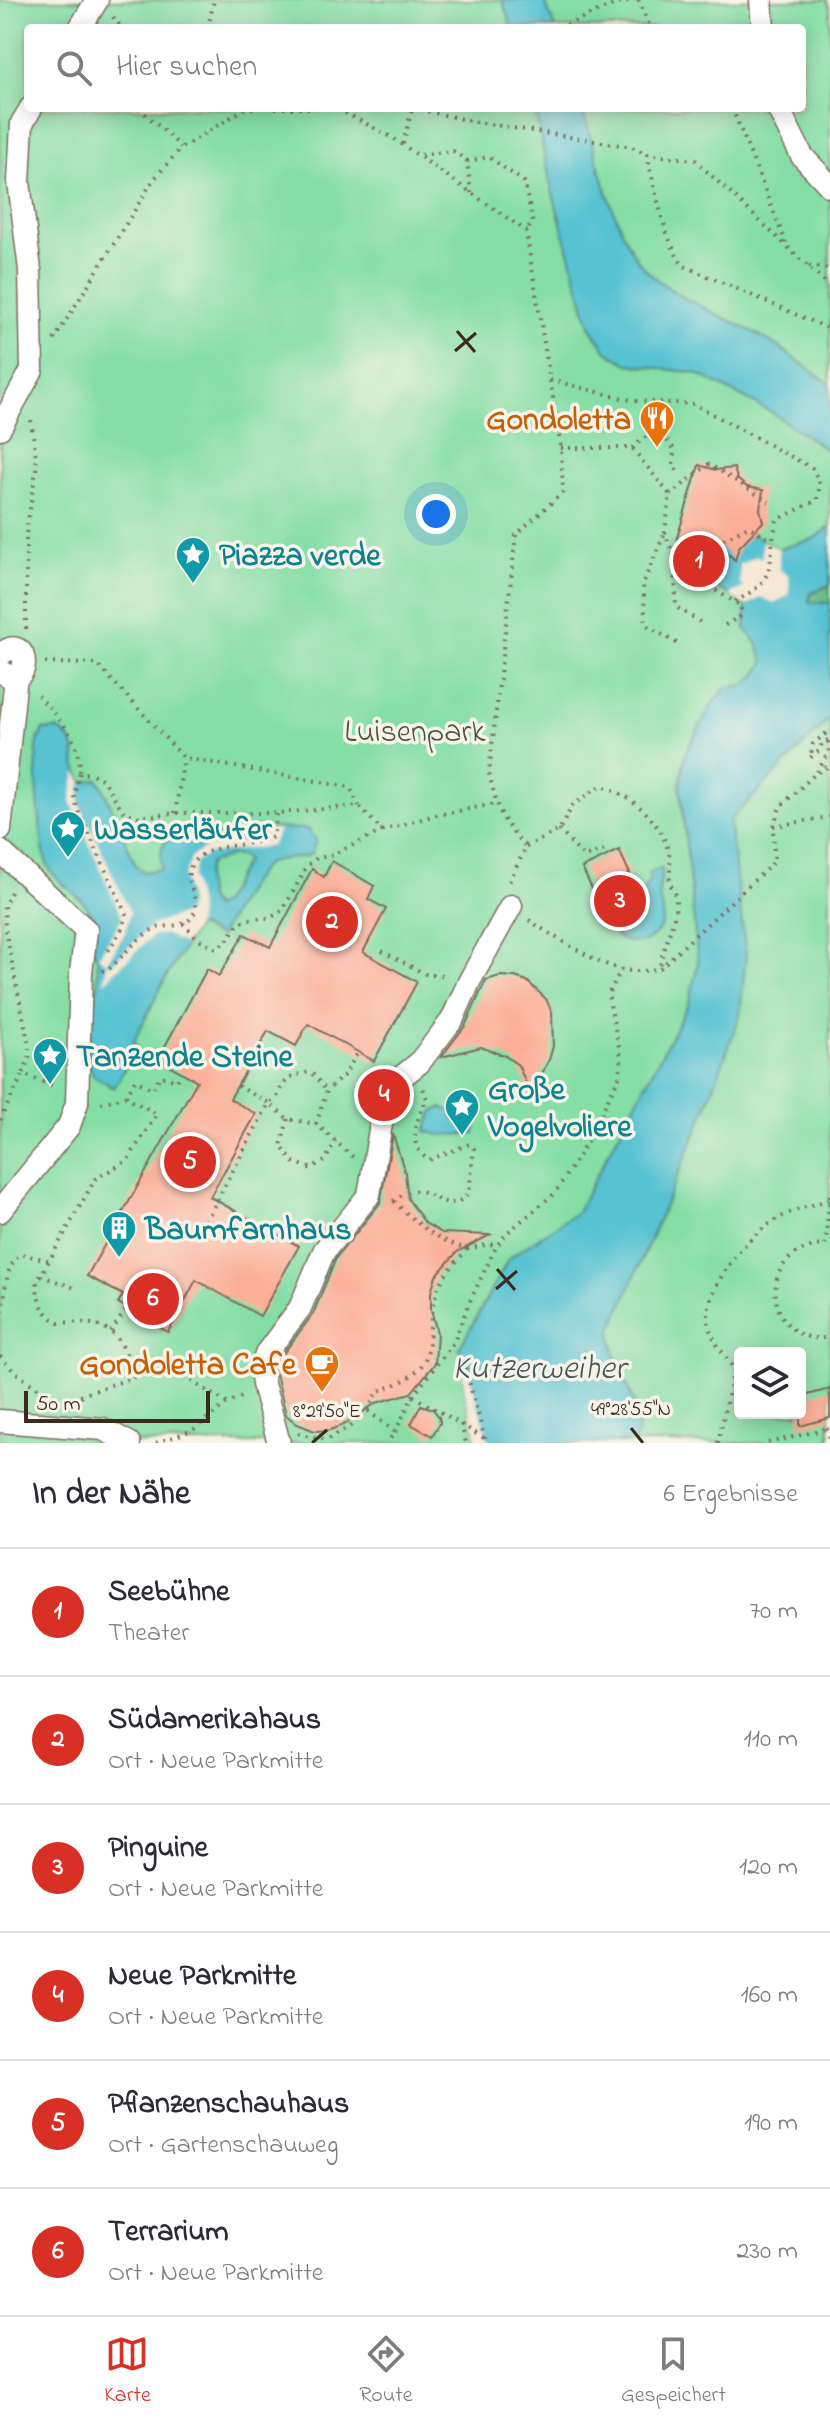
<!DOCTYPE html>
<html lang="de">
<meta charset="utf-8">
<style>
:root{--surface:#fff;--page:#f2f2f3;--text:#2b2b33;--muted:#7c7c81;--line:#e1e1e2;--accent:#d93025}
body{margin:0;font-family:"Indie Flower",sans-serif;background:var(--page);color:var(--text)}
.controls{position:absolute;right:24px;bottom:24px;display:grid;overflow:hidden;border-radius:8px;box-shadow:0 4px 20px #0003}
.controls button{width:72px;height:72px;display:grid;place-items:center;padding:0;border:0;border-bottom:2px solid var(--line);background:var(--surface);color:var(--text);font:40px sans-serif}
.scale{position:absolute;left:24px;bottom:20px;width:186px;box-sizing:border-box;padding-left:8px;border:4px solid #3b2a1e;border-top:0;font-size:22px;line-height:28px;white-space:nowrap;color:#3b2a1e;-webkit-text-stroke:6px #f7f3e8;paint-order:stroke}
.you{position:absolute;left:436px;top:514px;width:28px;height:28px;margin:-20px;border:6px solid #fff;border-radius:50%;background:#1a73e8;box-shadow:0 0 0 12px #1a73e833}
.badge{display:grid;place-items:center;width:52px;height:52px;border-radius:50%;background:var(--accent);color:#fff;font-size:26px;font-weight:700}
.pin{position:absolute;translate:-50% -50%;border:4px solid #fff;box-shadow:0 2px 8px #0006}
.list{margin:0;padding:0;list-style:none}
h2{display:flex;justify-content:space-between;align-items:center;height:104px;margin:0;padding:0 32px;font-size:34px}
h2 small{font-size:26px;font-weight:400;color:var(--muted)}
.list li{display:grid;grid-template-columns:52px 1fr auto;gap:24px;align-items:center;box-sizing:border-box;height:128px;padding:0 32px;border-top:2px solid var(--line)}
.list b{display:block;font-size:30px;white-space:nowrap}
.list p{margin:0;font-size:26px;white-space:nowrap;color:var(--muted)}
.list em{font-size:26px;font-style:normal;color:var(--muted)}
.icon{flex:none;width:44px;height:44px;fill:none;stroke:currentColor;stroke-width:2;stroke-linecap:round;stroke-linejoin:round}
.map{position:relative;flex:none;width:830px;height:1443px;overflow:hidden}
.search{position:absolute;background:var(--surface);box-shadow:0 4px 20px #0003;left:24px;right:24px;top:24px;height:88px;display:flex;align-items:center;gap:20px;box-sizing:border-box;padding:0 28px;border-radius:8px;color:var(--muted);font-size:30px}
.sheet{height:872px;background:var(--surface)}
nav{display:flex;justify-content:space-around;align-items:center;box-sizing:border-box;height:112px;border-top:2px solid var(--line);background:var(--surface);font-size:22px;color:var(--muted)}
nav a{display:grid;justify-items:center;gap:4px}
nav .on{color:var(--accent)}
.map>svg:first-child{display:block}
</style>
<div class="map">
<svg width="830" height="1443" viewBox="0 0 830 1443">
<rect width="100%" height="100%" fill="#f7f3e8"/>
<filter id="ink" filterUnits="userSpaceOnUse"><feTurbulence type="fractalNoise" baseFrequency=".0125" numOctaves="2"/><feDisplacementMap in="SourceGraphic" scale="16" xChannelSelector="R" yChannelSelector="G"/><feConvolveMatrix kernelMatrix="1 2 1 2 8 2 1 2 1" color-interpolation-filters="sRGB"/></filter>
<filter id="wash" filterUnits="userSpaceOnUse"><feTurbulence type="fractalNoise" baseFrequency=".006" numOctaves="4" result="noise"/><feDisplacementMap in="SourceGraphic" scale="32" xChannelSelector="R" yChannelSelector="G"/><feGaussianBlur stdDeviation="1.8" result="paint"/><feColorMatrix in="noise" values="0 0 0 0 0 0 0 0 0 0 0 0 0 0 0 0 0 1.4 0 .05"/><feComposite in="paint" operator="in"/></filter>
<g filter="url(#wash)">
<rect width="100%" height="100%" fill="#f6e7d4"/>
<path fill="#84dea5" stroke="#608462" stroke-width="2" fill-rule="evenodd" d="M0 0H827L830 10V1443H0ZM28 28H802V108H28ZM740 1353H800V1413H740Z"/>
<path fill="#6bbd8a" stroke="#537454" stroke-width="2" d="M830 585V603L809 602 811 593Z"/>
<g fill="#57c2d2" stroke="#497678" stroke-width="2" fill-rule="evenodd">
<path d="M502 0H544L555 28H512Z"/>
<path d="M534 108H582C595 149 617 245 648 272 679 300 722 315 759 335 784 349 807 368 830 384V452L771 412 696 373 628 364 607 351 590 326 553 194Z"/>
<path d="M830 527V585L811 593 809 602 830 603V718L731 819 730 828 746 955 740 1016 702 1119 611 1331C613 1342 614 1353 617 1363 626 1389 649 1416 633 1443H478L465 1394 460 1347 509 1258 577 1212 689 1003 698 963 680 785 685 754 711 706 727 687C748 687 755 680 764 662L757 643 745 628 746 606 714 585 715 549 747 531 779 549 813 539Z"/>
<path d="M57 729C86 745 67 761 83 782L98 779 103 787 136 866 144 872 162 869C159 851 160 842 177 833L235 837 249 828 307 829 316 840 311 854C297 861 281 856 268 863 255 870 228 921 219 937L197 926 164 981 133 1043 137 1046 114 1088 93 1075 87 1060 90 1004 98 987 97 956 93 952C94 942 96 930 94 921 88 896 57 887 47 864 40 846 35 768 37 747 37 740 40 736 43 730ZM233 855 242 857 246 861 222 903 214 908C205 897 203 876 210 863Z"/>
<path d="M662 868C663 877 659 884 659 893 659 899 662 905 663 911 665 927 653 942 638 942 629 943 621 941 615 935L633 919 644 903 641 895 649 881V873Z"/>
<path d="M441 1108 464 1114 476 1129 475 1134 439 1135 426 1131 433 1112Z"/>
</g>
<g fill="#f6e7d4">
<path d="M762 540 779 549V569L789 576V595L773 603 762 597 746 606 729 595 744 587 740 584V564L757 556 762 558Z"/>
<path d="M76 772 83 782 80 788V804L130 912 125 933 107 962 110 965 152 925 186 913 189 901 184 877 192 856 206 847 253 840 262 828 279 830 271 846 209 854 196 862 192 877 199 912 197 925 185 945 165 934 153 935 104 982 107 963 97 955 100 954 122 918 71 801Z"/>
<path d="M465 1359 489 1443H478L465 1394 461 1360Z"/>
</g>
<g id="blocks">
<g fill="#fcad95">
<path d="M699 465 716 470 734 468 737 479 747 487 763 490 760 509 763 522 739 547 735 560 721 548 712 546 695 547 684 554 677 538Z"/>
<path d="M619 850 630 874 593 891 582 868Z"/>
<path d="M332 861 374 886 368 899 386 909 363 952 417 982 374 1061 308 1024 296 1046 268 1031 230 1099 256 1114 210 1197 299 1246 260 1316 196 1280 168 1332 118 1303 123 1295 87 1276 197 1081 158 1059 207 969 219 976 244 934 270 947 312 869 324 877Z"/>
<path d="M500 976 515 977 527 981 546 999 552 1012 553 1046 549 1060 531 1094 518 1065 505 1056 481 1047 441 1057 465 1026 486 980Z"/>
<path d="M393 1134 405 1173 408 1199 425 1223 442 1233 490 1235 457 1252 436 1276 431 1293V1310L437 1333 435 1363 411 1393 376 1403 345 1424 330 1430 315 1431 297 1424 286 1415 275 1370 279 1359 313 1314 336 1258 380 1203Z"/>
<path d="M830 1389V1418L800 1426V1397Z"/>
<path d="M421 1405 433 1409 439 1417 440 1423 432 1436 411 1424Z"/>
</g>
</g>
</g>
<g filter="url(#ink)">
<use href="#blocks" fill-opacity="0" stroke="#7c6c5e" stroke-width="2"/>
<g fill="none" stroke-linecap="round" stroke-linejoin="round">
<g stroke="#7c6c5e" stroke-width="25">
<g id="street">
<path d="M761 0 763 28"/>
<path d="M80 28 97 0"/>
<path d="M778 108 802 156 830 186"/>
<path d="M0 428 32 370 30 270 19 182 22 123 31 108"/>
<path d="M0 655C32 627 32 699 0 670"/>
<path d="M0 830 16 676"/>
<path d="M0 851 86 930 81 973 77 1103 69 1126 0 1211"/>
<path d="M0 1421 103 1429 129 1443"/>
<path d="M279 1443 263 1384 261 1368 267 1352 300 1308 324 1251 369 1195 385 1100 394 1083 419 1063 452 1020 470 980 511 906"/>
</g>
</g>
<g stroke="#7c6c5e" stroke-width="4" stroke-dasharray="2 6" stroke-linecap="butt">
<path d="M638 0 651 28"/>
<path d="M113 17 122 28"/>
<path d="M175 28 185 26 192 28"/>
<path d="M208 28 214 0"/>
<path d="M559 28 613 5 634 0"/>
<path d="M139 108 181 147"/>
<path d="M412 108 476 122 632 147 647 154 695 160 830 287"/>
<path d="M732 108 786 243"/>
<path d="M338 109 393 138 526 231 561 448 563 492 516 535 489 773C497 806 500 821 526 847L508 884"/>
<path d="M403 144 412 109"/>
<path d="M647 154C654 184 665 245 684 266L830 329"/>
<path d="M421 155 453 151 467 161 471 193"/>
<path d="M467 161 489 157 524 182 533 223 526 231"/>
<path d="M809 266 830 269"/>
<path d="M54 340 154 179 181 148 246 108H345"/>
<path d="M550 380 635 401 694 404 812 468 820 484 817 500 777 520C765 563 782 578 734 602"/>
<path d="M561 448H632L670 495 665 534 675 558 676 607 705 625"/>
<path d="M632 448 657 428 674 449 673 465 680 474"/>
<path d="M670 495 709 464 769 502"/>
<path d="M664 535 643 584 646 625 680 645"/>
<path d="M725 625 741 616V606L710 587 711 546 748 526 772 540"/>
<path d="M26 629V534L37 464 31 420"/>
<path d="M45 663 97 664 184 758 350 787 359 806"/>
<path d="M38 695C59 720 81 738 80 773L92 774 102 779 124 812 139 817 175 813H277L359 806 382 831 432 816 495 804"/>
<path d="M828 740 822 743 820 750 810 758 813 744 829 731"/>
<path d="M817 772 829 752 828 740"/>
<path d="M80 773 74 796 78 810 126 914 123 927 107 953"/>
<path d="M175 813 184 758"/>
<path d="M773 826 780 807 815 774 830 765"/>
<path d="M559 830 584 857 605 850"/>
<path d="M526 847 559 830 573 805 601 786C632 793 665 825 670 858 671 866 669 875 670 883 672 889 676 894 676 900 676 923 663 945 660 967"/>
<path d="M11 892 4 906 5 929 29 1046V1058L23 1074 53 1086"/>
<path d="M529 920C547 933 602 966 623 970 635 972 648 971 660 968L774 862 773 826 830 817"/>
<path d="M183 923 198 939 216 948 227 941 238 924 249 919 270 918 283 910 307 866 317 858 330 856 382 831"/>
<path d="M382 951 427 975H446"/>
<path d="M102 971 108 970C122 958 137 937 154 929 166 924 186 929 193 915 202 901 184 882 190 868 201 842 247 848 273 837L277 813"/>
<path d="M238 1086 269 1103 288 1119 316 1124 354 1158"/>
<path d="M126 1096 135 1080 153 1089 160 1076 177 1081 182 1072"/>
<path d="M101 1103 125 1097 157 1114 127 1161 96 1178 37 1282C37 1302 42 1311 58 1323 108 1320 120 1330 134 1377L170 1368 227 1403"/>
<path d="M288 1119 281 1146 293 1162 310 1168 325 1161 335 1141"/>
<path d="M0 1120 23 1074"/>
<path d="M316 1124 327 1091 345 1074 358 1052"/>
<path d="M830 1195 825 1245C750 1249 767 1350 830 1337"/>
<path d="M393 1201 407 1192 419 1190C436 1197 453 1214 469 1192L474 1149 469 1144 429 1160C405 1145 417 1119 427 1099L423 1088"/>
<path d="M206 1221 269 1103 277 1098C282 1080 293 1074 311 1072L327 1091"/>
<path d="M467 1249 490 1244 496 1246"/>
<path d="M41 1276 78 1289"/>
<path d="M0 1319C9 1294 0 1274 20 1254L48 1260"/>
<path d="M111 1332 127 1308"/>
<path d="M0 1356C16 1377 36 1385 56 1402"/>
<path d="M463 1360 486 1443"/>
<path d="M413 1396 484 1438"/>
<path d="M65 1401 134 1377"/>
<path d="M368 1411 395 1432 387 1443"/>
<path d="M461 1424 466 1443"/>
<path d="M827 1428 830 1442"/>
<path d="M395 1432 413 1396 454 1342 469 1303 496 1247 507 1233 555 1193 587 1142 620 1075 621 1057 608 995 621 970"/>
<path d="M298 1433 326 1440C353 1426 364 1419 378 1391 451 1367 418 1341 438 1289 444 1273 457 1262 467 1249 434 1239 417 1224 392 1199"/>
<path d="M156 1443 193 1430 227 1403 244 1396"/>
<path d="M718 1443 734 1369C725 1355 709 1337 708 1320 705 1289 745 1238 771 1223 789 1211 808 1206 829 1200"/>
<path d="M768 1443 830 1428"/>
</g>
<use href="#street" stroke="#fff" stroke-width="22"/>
</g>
</g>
<path fill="none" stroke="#3b2a1e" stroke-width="3" d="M457 331 475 352M455 351 476 333M497 1269 515 1290M496 1289 517 1271M631 1428 643 1443M312 1443 327 1430"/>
<defs>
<g id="restaurant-pin" transform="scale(1.8)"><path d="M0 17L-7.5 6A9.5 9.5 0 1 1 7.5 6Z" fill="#e8710a" stroke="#f7f3e8"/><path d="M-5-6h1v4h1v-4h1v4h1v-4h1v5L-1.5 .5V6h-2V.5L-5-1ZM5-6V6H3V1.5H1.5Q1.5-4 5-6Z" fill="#fff"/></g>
<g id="sight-pin" transform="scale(1.8)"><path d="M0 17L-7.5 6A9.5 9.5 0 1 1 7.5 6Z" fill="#0f9aa8" stroke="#f7f3e8"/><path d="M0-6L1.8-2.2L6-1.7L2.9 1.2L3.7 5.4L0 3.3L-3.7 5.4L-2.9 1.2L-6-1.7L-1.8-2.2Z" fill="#fff"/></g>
<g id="building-pin" transform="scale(1.8)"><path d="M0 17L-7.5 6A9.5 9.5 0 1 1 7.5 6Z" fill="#0f9aa8" stroke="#f7f3e8"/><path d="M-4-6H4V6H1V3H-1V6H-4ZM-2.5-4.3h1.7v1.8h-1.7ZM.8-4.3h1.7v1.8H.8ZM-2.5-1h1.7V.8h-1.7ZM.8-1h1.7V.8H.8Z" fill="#fff"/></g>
<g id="cafe-pin" transform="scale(1.8)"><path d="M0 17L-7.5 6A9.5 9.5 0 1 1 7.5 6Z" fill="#e8710a" stroke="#f7f3e8"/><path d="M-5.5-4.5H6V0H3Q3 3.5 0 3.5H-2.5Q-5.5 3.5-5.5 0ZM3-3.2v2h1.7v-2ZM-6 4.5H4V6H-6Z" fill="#fff"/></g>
</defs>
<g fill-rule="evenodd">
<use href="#restaurant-pin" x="657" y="418"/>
<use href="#sight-pin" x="193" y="554"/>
<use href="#sight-pin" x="68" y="828"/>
<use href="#sight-pin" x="50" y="1055"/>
<use href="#sight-pin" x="462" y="1106"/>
<use href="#building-pin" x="119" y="1228"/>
<use href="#cafe-pin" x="322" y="1363"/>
</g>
<g text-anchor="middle" stroke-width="7" stroke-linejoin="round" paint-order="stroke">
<g font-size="32" font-weight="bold" fill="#c56008" stroke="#f7f3e8" text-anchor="end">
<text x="631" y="429">Gondoletta</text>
<text x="296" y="1374">Gondoletta Cafe</text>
</g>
<g font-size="32" font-weight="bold" fill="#0d838f" stroke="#f7f3e8" text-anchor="start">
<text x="219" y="565">Piazza verde</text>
<text x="94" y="839">Wasserläufer</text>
<text x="76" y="1066">Tanzende Steine</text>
<text x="488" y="1099">Große<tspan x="488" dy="37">Vogelvoliere</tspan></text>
<text x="145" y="1239">Baumfarnhaus</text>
</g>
<g font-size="32" fill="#4d5740" stroke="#f7f3e8">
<text x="415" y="741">Luisenpark</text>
</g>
<g font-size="34" font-style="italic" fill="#435854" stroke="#f7f3e8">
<text x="539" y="1378">Kutzerweiher</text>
</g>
</g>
<g font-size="20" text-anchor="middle" fill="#3b2a1e" stroke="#f7f3e8" stroke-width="7" stroke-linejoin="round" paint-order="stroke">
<text x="631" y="1415">49°28'55"N</text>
<text x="327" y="1417">8°29'50"E</text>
</g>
</svg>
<div class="controls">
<button><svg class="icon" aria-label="layers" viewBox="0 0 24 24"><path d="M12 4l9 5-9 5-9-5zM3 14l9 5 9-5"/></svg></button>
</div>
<div class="scale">50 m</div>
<div class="you"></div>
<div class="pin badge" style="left:699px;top:561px">1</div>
<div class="pin badge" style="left:332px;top:922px">2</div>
<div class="pin badge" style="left:620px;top:901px">3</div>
<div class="pin badge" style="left:384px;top:1095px">4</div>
<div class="pin badge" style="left:190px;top:1162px">5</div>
<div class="pin badge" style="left:153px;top:1299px">6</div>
<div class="search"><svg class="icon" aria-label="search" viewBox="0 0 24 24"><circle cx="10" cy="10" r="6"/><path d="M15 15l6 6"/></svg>Hier suchen</div>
</div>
<section class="sheet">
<h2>In der Nähe<small>6 Ergebnisse</small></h2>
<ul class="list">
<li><span class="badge">1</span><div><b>Seebühne</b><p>Theater</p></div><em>70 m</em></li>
<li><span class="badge">2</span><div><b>Südamerikahaus</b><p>Ort · Neue Parkmitte</p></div><em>110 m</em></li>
<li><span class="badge">3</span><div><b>Pinguine</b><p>Ort · Neue Parkmitte</p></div><em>120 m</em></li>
<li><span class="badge">4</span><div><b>Neue Parkmitte</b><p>Ort · Neue Parkmitte</p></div><em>160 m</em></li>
<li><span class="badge">5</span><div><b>Pflanzenschauhaus</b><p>Ort · Gartenschauweg</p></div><em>190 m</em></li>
<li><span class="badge">6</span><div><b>Terrarium</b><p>Ort · Neue Parkmitte</p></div><em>230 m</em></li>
</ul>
</section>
<nav>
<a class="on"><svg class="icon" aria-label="map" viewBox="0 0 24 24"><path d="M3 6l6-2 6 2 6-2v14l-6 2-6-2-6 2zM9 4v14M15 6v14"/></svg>Karte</a>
<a><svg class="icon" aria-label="directions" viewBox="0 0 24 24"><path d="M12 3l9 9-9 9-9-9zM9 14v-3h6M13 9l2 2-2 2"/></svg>Route</a>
<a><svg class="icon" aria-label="saved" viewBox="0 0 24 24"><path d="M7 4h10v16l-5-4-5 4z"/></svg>Gespeichert</a>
</nav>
